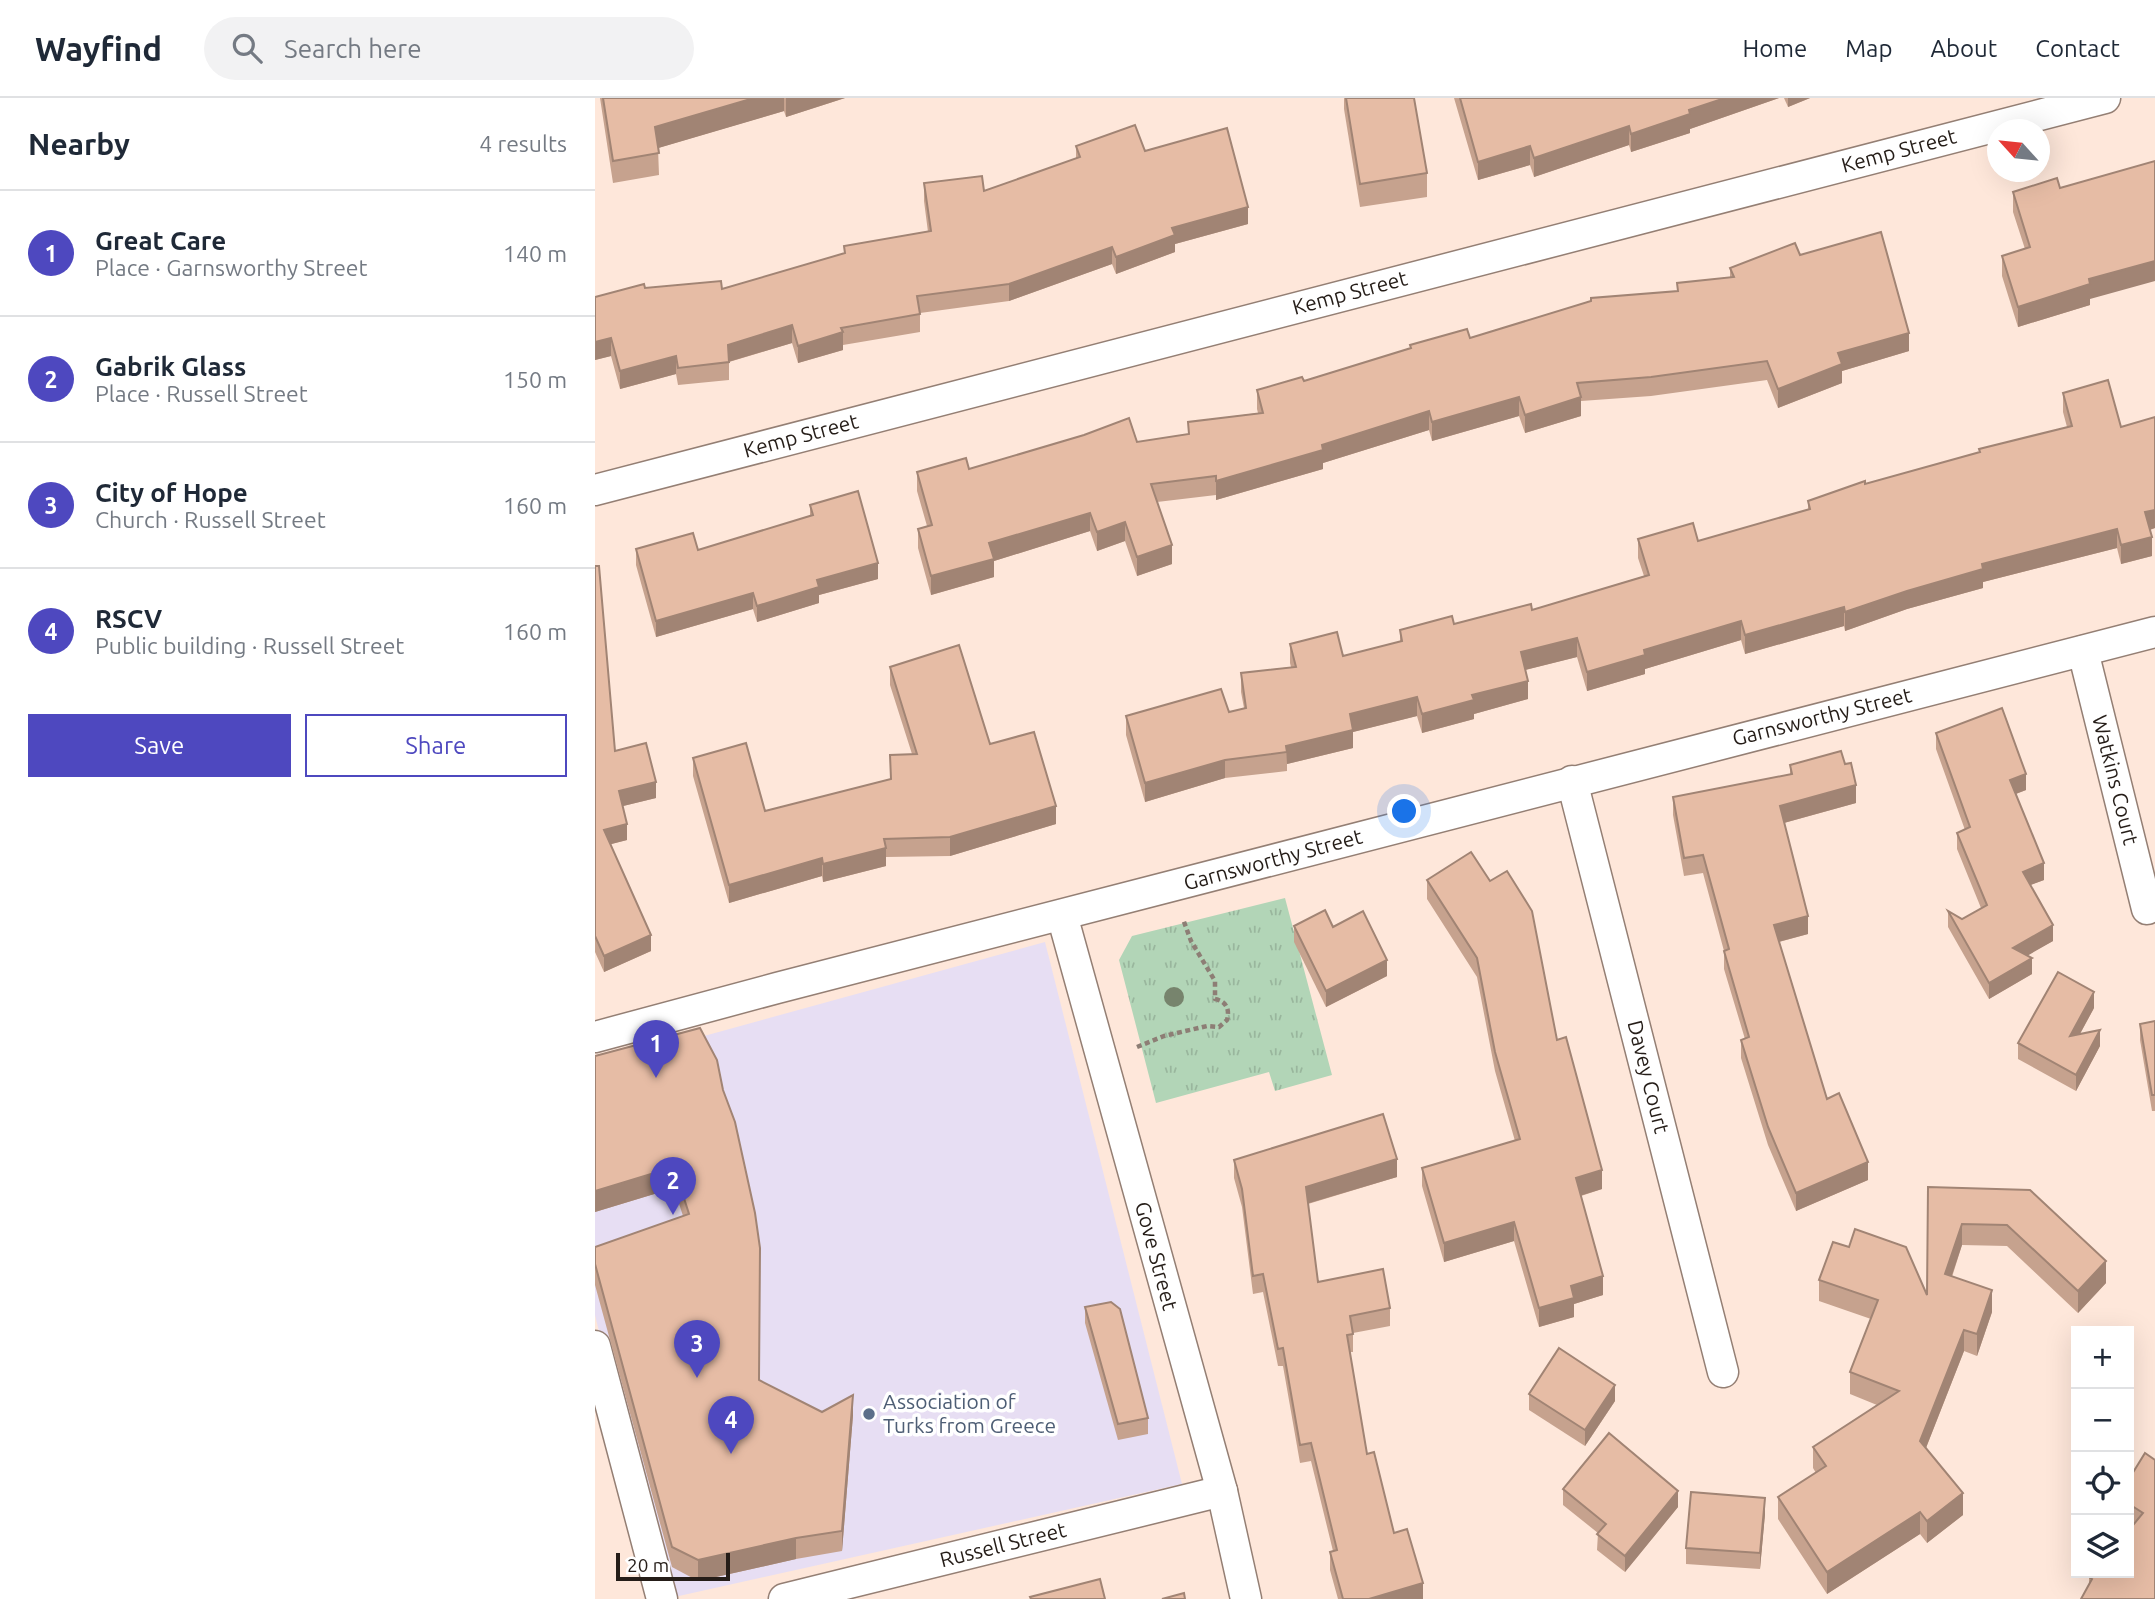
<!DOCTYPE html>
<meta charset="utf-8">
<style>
:root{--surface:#fff;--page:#f2f2f3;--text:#1f2937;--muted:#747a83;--line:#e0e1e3;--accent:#4e48bf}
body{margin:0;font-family:Ubuntu,sans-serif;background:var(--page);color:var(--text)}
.controls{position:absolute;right:21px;bottom:21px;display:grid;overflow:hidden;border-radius:0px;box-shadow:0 7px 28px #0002}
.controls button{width:63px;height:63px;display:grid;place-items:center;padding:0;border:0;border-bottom:2px solid var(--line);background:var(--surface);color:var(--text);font:35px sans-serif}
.compass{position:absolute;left:1392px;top:21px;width:63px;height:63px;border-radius:50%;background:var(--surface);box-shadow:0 7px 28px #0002;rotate:297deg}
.scale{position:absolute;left:21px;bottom:18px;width:114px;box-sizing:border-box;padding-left:7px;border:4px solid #251d18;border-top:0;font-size:19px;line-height:24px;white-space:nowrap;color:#251d18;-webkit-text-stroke:5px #fff;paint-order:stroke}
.you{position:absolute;left:810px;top:714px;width:24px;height:24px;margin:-18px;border:5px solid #fff;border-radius:50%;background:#1a73e8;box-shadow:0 0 0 10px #1a73e833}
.badge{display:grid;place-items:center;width:46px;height:46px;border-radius:50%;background:var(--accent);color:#fff;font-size:23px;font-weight:700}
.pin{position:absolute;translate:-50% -58px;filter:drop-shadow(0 2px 4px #0008)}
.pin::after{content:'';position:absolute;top:37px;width:24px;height:21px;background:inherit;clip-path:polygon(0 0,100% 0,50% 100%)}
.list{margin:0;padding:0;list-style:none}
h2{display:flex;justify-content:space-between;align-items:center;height:91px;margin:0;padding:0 28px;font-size:30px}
h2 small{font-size:23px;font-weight:400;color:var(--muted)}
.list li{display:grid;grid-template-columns:46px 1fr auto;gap:21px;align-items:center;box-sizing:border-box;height:126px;padding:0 28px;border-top:2px solid var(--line)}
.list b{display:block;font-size:26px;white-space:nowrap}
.list p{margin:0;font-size:23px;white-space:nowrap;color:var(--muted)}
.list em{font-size:23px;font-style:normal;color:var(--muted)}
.actions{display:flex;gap:14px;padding:21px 28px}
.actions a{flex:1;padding:16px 0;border:2px solid var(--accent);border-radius:0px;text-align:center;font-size:24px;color:var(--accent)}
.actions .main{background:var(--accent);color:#fff}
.icon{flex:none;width:38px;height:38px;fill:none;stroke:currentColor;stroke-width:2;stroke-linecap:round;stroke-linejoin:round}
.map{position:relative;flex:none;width:1560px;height:1501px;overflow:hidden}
header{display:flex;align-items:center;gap:42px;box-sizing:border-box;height:98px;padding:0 35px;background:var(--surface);border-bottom:2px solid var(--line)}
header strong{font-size:33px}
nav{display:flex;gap:38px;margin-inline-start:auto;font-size:24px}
.search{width:490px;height:63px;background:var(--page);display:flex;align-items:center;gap:18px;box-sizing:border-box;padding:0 24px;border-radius:38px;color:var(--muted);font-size:26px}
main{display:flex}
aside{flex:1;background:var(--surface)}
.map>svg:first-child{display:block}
</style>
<header>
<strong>Wayfind</strong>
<div class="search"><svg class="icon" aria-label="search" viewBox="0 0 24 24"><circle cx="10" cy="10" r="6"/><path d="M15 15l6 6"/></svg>Search here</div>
<nav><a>Home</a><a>Map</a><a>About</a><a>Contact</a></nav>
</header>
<main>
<aside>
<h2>Nearby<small>4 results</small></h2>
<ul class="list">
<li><span class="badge">1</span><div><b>Great Care</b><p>Place · Garnsworthy Street</p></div><em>140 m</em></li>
<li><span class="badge">2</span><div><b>Gabrik Glass</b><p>Place · Russell Street</p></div><em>150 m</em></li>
<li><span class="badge">3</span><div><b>City of Hope</b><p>Church · Russell Street</p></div><em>160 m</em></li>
<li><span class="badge">4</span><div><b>RSCV</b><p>Public building · Russell Street</p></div><em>160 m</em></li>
</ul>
<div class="actions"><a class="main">Save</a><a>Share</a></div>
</aside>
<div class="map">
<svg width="1560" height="1501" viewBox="0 0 1560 1501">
<defs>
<pattern id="park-tufts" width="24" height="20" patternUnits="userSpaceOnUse" patternTransform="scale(1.75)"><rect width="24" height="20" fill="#b2d5b7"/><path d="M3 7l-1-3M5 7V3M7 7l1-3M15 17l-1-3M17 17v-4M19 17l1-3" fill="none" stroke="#99b69d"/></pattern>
</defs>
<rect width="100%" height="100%" fill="#fee7da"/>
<path fill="#e7def3" d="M450 844 587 1386 75 1500 45 1401 0 1217V968Z"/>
<path fill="url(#park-tufts)" d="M690 800 737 977 680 993 674 974 561 1005 524 862 537 838Z"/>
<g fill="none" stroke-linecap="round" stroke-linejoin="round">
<g stroke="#947f74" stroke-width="33">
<g id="street">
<path d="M0 392 1510 0"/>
<path d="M1488 553 1552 811"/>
<path d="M977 683 1128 1274"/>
<path d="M467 817 627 1393 651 1501"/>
<path d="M0 939 182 890 1560 534"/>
<path d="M0 1248 67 1501"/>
<path d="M189 1501 627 1393"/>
</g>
</g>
<path stroke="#8d7e75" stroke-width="4.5" stroke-dasharray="5 3.5" stroke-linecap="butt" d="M542 949 569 938 612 928 624 929 632 922C635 911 631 903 620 901V883L596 843 588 821"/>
<use href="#street" stroke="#fff" stroke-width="30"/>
</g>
<circle fill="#77846d" cx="579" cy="899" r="10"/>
<g fill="#c6a28e">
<path d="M5 0H250L191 19 189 13 63 50 64 77 18 85Z"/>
<path d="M749 0H819L832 75V99L765 109 749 11Z"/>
<path d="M859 0H1184L1095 31V35L1036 54 1034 47 939 79 935 67 883 82Z"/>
<path d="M1189 0H1215L1193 9Z"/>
<path d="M481 48 550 53 653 126 580 146V154L521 176 517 166 414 203 325 215V234L248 247V252L203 265 197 245 134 264V282L83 287 81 276 25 291 16 258 0 262V199L50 190 127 191 249 155V148L333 134 329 103V85L389 93 481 61Z"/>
<path d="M1418 94 1495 201V207L1423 229 1407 178V158L1430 151 1418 114Z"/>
<path d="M1205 157 1314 253 1247 273V285L1183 310 1172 282 1056 298 986 303V318L930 335 924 318 837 343 834 332 728 365V371L621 402V397L562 404 577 466 542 478 530 443 502 453 495 433 399 463V479L336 497 323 450V431L332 428 322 393V374L374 371 593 336V324L663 315 662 311V292L709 283 815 251V247L875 240 1082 193V185L1135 179V170Z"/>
<path d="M1468 295 1526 329 1560 319V430L1555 432 1557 458 1526 466 1522 450 1388 484V490L1312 511 1250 533 1249 528 1150 556 1146 542 1050 571V576L992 593 982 559 930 572 933 601 879 616V621L827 635 822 618 758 634V650L692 666V673L630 680 550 704 531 637V618L634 614 649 610 646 594V575L696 569 695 565V546L748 558 805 544V532L859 526 937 512 1049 478 1043 460V441L1103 443 1213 412V403L1270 386 1384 354V351L1472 329 1468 314Z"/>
<path d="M215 407 283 481 224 497V505L162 524 158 511 61 539 41 467V451L103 452 215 418Z"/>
<path d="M0 468 20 653 61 700 28 708 32 742 16 746 56 853 9 874 0 854Z"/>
<path d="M295 569 395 646 461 726 355 758 291 759V768L228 784 227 778 134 805 98 678V660L170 713 296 681 317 656 295 587Z"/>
<path d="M1341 635 1431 692 1421 696 1449 782 1435 787 1458 843 1432 857 1437 876 1394 901 1353 829V813L1367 821 1386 810 1362 751V735L1370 732 1341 651Z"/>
<path d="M1195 667 1261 705 1189 725 1213 836 1184 844 1232 1001 1273 1082 1201 1113 1173 1047 1146 960V942L1150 941 1129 871V853L1108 775 1089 778 1078 717V699L1195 677Z"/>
<path d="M832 782 962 942 1007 1091 986 1098 1008 1197 979 1206V1219L944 1229 919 1143 849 1164 827 1088V1070L920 1043 900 973 882 879 832 801Z"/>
<path d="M699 828 738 829 792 878 731 909 699 844Z"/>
<path d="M1499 910 1485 936 1505 948 1481 993 1423 961V945Z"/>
<path d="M1560 923V1013H1557L1545 942V926Z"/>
<path d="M105 930 164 1282 227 1314 258 1317 247 1453 201 1461 103 1483 77 1469 0 1187V1149L88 1118 79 1090 0 1114V958Z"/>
<path d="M639 1062 802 1079 713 1106 723 1184 795 1210V1228L758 1235V1254H755L772 1356 799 1435 828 1501H743L735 1472V1454L738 1453 716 1363 705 1365 688 1268H683L668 1194 658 1196 647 1109 639 1080Z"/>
<path d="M1333 1089 1435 1092 1511 1185 1483 1215 1412 1148 1367 1147 1357 1179 1397 1214 1382 1258 1369 1253 1331 1350 1368 1417 1332 1445 1325 1436 1232 1496 1183 1421V1399L1221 1375 1218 1370V1349L1282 1307 1255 1296V1274L1276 1221 1224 1203V1182L1332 1197Z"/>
<path d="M490 1209 553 1320V1336L523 1342 490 1225Z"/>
<path d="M934 1296 1020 1303 990 1348 934 1312Z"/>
<path d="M1560 1362V1501L1494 1487V1479L1539 1425 1534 1422V1381Z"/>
<path d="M968 1391 1083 1409 1030 1474 1002 1452 1003 1435 968 1407Z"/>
<path d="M1170 1416 1165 1471 1091 1466V1450Z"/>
</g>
<g fill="#a18474">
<path d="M159 0H189V13L60 51V29Z"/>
<path d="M191 0H250L191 19Z"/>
<path d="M1130 0H1184L1095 31V35L1036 54V36L1094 12Z"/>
<path d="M1193 0H1215L1193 9Z"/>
<path d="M1034 28V47L939 79V60Z"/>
<path d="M935 48V67L883 82V64Z"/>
<path d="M653 109V126L580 146V154L521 176V159L577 130Z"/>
<path d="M517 149V166L414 203V186Z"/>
<path d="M1560 163V183L1495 201V207L1423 229V209L1494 181Z"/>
<path d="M197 227V245L133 264V247Z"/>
<path d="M248 234V252L203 265V248Z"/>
<path d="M1314 235V253L1247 273V285L1183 310V291L1243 255Z"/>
<path d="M16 240V258L0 262V244Z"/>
<path d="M81 258V276L25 291V273Z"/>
<path d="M924 299V318L837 343V324Z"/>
<path d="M986 299V318L930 335V317Z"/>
<path d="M834 313V332L728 365V371L621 402V383L727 347Z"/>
<path d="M1560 412V430L1550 433V414Z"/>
<path d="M495 415V433L399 463V479L336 497V478L394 445Z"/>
<path d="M530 424V443L502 453V434Z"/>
<path d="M1522 431V450L1388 484V490L1312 511 1250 533V514L1387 466Z"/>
<path d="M1557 439V458L1526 466V447Z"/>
<path d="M577 447V466L542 478V459Z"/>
<path d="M283 465V481L224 497V505L162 524V508L222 482Z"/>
<path d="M158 495V511L61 539V523Z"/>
<path d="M1249 509V528L1150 556V537Z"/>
<path d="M1146 523V542L1050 571V576L992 593V574L1049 552Z"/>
<path d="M982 540V559L926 573V554Z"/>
<path d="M933 583V601L879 616V621L827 635V616L877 597Z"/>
<path d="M822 599V618L758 634V650L692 666 691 648 755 616Z"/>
<path d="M630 662V680L550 704V685Z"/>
<path d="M1431 676V692L1415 698V682Z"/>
<path d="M61 684V700L24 709V693Z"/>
<path d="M1261 687V705L1185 726V708Z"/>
<path d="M461 708V726L355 758V739Z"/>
<path d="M32 726V742L9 748V732Z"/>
<path d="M291 750V768L228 784V766Z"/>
<path d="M227 760V778L134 805V787Z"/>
<path d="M1449 765V782L1428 790V774Z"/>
<path d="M1213 818V836L1179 845V827Z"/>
<path d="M1458 827V843L1418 866V850Z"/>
<path d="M56 837V853L9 874V858Z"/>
<path d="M1437 860V876L1394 901V885Z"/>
<path d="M792 862V878L731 909V893Z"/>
<path d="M1499 894V910L1475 954V938Z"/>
<path d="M1505 932V948L1481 993V977Z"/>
<path d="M802 1061V1079L711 1106V1089Z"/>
<path d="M1273 1064V1082L1201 1113V1095Z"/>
<path d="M79 1069V1090L0 1114V1093Z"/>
<path d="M1007 1072V1091L981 1099V1080Z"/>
<path d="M919 1124V1143L849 1164V1145Z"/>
<path d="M1367 1126V1147L1350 1198V1176Z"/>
<path d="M1511 1163V1185L1483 1215V1193Z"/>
<path d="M1008 1178V1197L979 1206V1219L944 1229V1210L976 1188Z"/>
<path d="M1397 1192V1214L1382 1258V1236Z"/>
<path d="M1369 1232V1253L1325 1365V1343Z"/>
<path d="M1020 1287V1303L990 1348V1332Z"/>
<path d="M258 1297V1317L247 1453V1433Z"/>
<path d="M1083 1393V1409L1030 1474V1458Z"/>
<path d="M1368 1395V1417L1332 1445V1423Z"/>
<path d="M1170 1400V1416L1165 1471V1455Z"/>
<path d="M1325 1414V1436L1232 1496V1474Z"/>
<path d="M201 1440V1461L103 1483V1462Z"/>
<path d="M828 1485V1501H774Z"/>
</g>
<g fill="#e6bca5" stroke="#a18474" stroke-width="2">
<path d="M8 0H159L60 29 64 55 18 63Z"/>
<path d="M751 0H819L832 75 765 86Z"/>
<path d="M865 0H1130L1094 12 1095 16 1036 36 1034 28 939 60 935 48 883 64Z"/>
<path d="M540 27 550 53 632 30 653 109 577 130 580 137 521 159 517 149 414 186 322 198 325 216 246 230 248 234 203 248 197 227 133 247 134 264 83 270 81 258 25 273 16 240 0 244V199L49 186 50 190 126 183 127 191 250 155 249 148 336 133 329 85 387 78 389 93 485 59 481 48Z"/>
<path d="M1560 63V163L1494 181 1495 186 1423 209 1407 158 1435 149 1418 94 1462 80 1465 90Z"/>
<path d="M1286 134 1314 235 1243 255 1247 266 1183 291 1172 263 1056 279 982 285 986 299 930 317 924 299 837 324 834 313 727 347 728 352 621 383V378L556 386 577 447 542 459 530 424 502 434 495 415 394 445 399 461 336 478 323 431 337 427 322 374 371 360 374 371 489 337 534 320 542 344 594 336 593 324 668 315 662 292 707 279 709 283 816 250 815 247 872 231 875 240 996 203V200L1083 193 1082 185 1139 179 1135 170 1200 145 1205 157Z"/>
<path d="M1513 282 1526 329 1560 319V412L1550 414 1557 439 1526 447 1522 431 1387 466 1388 471 1312 493 1250 514 1249 509 1150 537 1146 523 1049 552 1050 557 992 574 982 540 926 554 933 583 877 597 879 602 827 616 822 599 755 616 758 632 691 648 692 654 630 662 550 685 531 618 626 591 634 614 651 610 646 575 701 569 695 546 742 534 748 558 807 543 805 532 857 518 859 526 936 506 937 512 1054 477 1043 441 1098 425 1103 443 1215 411 1213 403 1270 383V386L1385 354 1384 351 1477 328 1468 295Z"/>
<path d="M263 393 283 465 222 482 224 489 162 508 158 495 61 523 41 451 98 435 103 452 218 417 215 407Z"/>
<path d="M0 468H4L20 653 51 645 61 684 24 693 32 726 9 732 56 837 9 858 0 838Z"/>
<path d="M364 547 395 646 439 634 461 708 355 739 289 741 291 750 228 766 227 760 134 787 98 660 151 645 170 713 296 681 295 657 322 656 295 569Z"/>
<path d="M1407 610 1431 676 1415 682 1449 765 1428 774 1458 827 1418 850 1437 860 1394 885 1353 813 1367 821 1392 807 1362 735 1375 729 1341 635Z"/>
<path d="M1246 653 1250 666 1256 665 1261 687 1185 708 1213 818 1179 827 1232 1001 1244 995 1273 1064 1201 1095 1173 1029 1146 942 1154 939 1129 853 1134 851 1108 757 1089 760 1078 699 1197 676 1195 667Z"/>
<path d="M876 754 895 783 912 773 937 813 962 942 971 939 1007 1072 981 1080 1008 1178 976 1188 979 1200 944 1210 919 1124 849 1145 827 1070 925 1041 900 954 882 860 832 782Z"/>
<path d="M730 812 738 829 768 813 792 862 731 893 699 828Z"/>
<path d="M1463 874 1499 894 1475 938 1505 932 1481 977 1423 945Z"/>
<path d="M1560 923V997H1557L1545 926Z"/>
<path d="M105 930 122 962 128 992 140 1024 160 1115 165 1150 164 1282 227 1314 258 1297 247 1433 201 1440 103 1462 77 1449 0 1166V1149L94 1116 79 1069 0 1093V958Z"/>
<path d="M788 1016 802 1061 711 1089 723 1184 788 1171 795 1210 755 1218 758 1236 752 1237 772 1356 779 1354 799 1435 812 1431 828 1485 774 1501H748L735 1454 742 1452 716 1345 705 1347 688 1250 683 1251 668 1176 658 1178 647 1091 639 1062Z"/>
<path d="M1333 1089 1435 1092 1511 1163 1483 1193 1412 1127 1367 1126 1350 1176 1397 1192 1382 1236 1369 1232 1325 1343 1368 1395 1332 1423 1325 1414 1232 1474 1183 1399 1231 1368 1218 1349 1304 1293 1255 1274 1283 1202 1224 1182 1238 1144 1254 1149 1260 1131 1311 1149 1332 1197Z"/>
<path d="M516 1204 525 1211 553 1320 523 1326 490 1209Z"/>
<path d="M964 1250 1020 1287 990 1332 934 1296Z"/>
<path d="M1014 1335 1083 1393 1030 1458 1002 1436 1011 1426 968 1391Z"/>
<path d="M1550 1355 1560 1362V1501H1486L1497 1481 1494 1479 1497 1475H1534V1432L1548 1415 1534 1406V1381Z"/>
<path d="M1096 1394 1170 1400 1165 1455 1091 1450Z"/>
<path d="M505 1481 510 1501H436L435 1499Z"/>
<path d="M589 1495 590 1501H567Z"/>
</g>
<circle fill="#5c6f8a" stroke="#fff" stroke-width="2.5" cx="274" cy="1316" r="7"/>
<g text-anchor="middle" stroke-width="7" stroke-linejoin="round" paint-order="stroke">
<g font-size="21" fill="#251d18" stroke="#fff">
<text transform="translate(1304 53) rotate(-15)" y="7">Kemp Street</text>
<text transform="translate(755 195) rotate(-15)" y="7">Kemp Street</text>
<text transform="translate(206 338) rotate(-15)" y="7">Kemp Street</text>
<text transform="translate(1227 619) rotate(-14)" y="7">Garnsworthy Street</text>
<text transform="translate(1520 682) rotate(76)" y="7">Watkins Court</text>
<text transform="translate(678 762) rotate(-15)" y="7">Garnsworthy Street</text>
<text transform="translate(1053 979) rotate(76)" y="7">Davey Court</text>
<text transform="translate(561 1158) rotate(75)" y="7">Gove Street</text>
<text transform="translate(408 1447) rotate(-14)" y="7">Russell Street</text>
</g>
<g font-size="21" fill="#4e5e75" stroke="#fff" text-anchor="start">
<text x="288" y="1311">Association of<tspan x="288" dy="24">Turks from Greece</tspan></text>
</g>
</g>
</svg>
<div class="controls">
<button>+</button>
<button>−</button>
<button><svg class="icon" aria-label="locate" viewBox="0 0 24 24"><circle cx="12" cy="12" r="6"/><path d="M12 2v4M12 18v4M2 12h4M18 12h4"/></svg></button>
<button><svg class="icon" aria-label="layers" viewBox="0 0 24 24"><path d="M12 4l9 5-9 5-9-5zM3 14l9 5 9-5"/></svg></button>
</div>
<svg class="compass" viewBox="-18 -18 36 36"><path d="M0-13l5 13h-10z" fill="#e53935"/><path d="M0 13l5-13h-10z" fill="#747a83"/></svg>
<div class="scale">20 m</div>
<div class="you"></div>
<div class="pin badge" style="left:61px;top:980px">1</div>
<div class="pin badge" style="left:78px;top:1117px">2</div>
<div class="pin badge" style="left:102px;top:1280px">3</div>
<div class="pin badge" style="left:136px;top:1356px">4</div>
</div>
</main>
